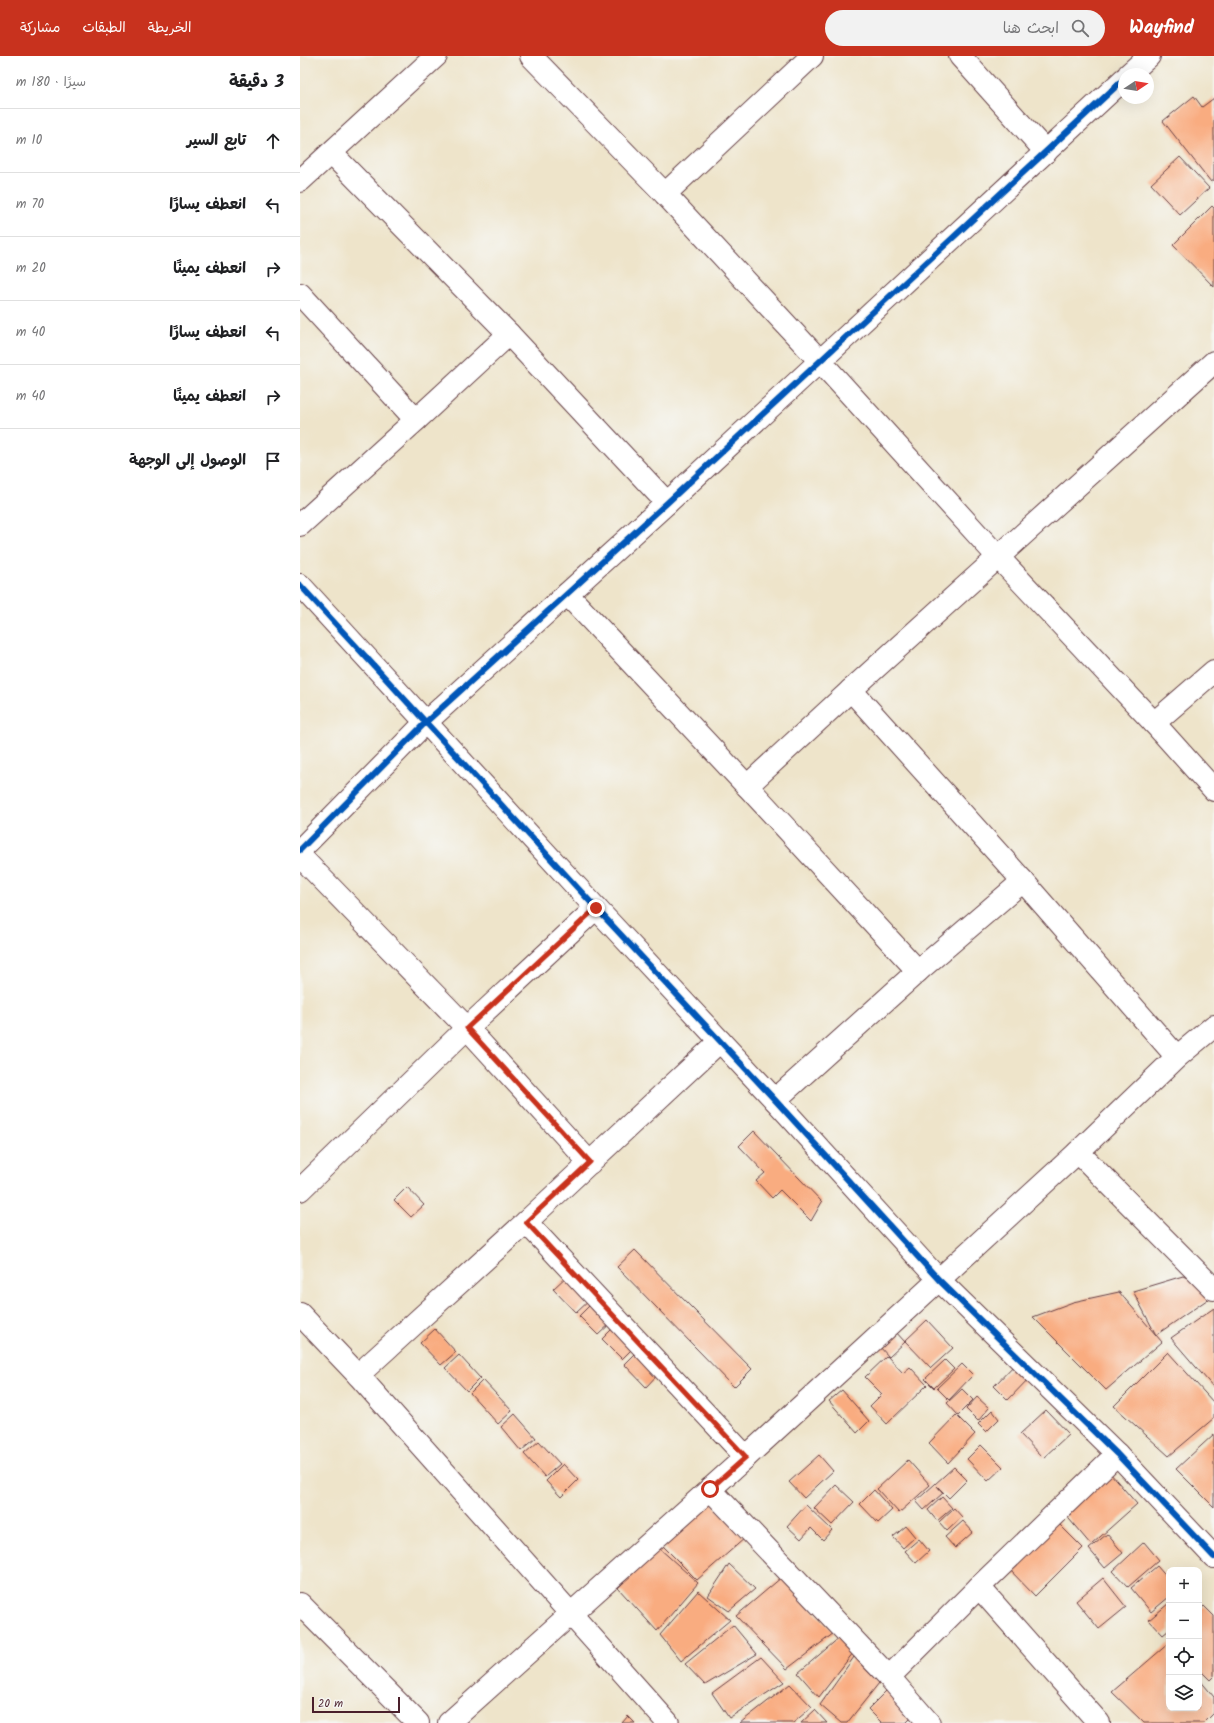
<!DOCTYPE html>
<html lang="ar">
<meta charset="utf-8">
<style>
:root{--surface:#fff;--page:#f2f2f2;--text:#202124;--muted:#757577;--line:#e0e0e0;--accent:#c8321e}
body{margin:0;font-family:Kalam,"Playpen Sans Arabic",sans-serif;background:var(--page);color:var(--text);direction:rtl}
.controls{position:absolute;right:12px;bottom:12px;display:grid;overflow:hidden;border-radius:8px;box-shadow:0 4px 16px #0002}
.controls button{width:36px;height:36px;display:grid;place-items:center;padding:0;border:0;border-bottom:1px solid var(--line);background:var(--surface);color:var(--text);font:20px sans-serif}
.compass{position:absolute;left:818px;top:12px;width:36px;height:36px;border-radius:50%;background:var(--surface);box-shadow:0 4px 16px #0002;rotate:78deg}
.scale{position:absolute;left:12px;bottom:10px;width:88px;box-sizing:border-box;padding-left:4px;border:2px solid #4a1f2b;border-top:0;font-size:11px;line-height:14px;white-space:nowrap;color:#4a1f2b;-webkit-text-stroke:3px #f6f6f2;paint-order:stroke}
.stop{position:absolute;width:12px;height:12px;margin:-9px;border:3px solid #c8321e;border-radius:50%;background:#fff}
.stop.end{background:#c8321e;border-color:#fff;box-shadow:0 1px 4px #0008}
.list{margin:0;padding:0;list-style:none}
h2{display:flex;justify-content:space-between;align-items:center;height:52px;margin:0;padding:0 16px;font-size:17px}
h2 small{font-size:13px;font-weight:400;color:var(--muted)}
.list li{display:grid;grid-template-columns:26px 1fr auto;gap:12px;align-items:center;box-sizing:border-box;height:64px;padding:0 16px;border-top:1px solid var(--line)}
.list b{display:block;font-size:15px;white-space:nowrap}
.list em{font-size:13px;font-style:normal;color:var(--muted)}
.icon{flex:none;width:22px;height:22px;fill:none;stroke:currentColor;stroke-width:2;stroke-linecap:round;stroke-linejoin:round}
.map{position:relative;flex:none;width:914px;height:1667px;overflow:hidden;direction:ltr}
header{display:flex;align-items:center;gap:24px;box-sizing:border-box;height:56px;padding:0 20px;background:var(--accent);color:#fff}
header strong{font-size:19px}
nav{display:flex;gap:22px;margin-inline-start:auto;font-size:14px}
.search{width:280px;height:36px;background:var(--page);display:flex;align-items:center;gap:10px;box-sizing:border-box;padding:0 14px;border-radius:22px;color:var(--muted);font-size:15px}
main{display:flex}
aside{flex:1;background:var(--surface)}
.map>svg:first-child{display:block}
</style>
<header>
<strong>Wayfind</strong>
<div class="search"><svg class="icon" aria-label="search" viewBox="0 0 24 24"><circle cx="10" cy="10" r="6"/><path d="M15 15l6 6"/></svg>ابحث هنا</div>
<nav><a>الخريطة</a><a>الطبقات</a><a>مشاركة</a></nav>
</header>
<main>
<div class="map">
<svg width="914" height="1667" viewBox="0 0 914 1667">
<rect width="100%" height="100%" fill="#f6f6f2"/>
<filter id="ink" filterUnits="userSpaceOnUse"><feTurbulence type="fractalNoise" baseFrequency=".025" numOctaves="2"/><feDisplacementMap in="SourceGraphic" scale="8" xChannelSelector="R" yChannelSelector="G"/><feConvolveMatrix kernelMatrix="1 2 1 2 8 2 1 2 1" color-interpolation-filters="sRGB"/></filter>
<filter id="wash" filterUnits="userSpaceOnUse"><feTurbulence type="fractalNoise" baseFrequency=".012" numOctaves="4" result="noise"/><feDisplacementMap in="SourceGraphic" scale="16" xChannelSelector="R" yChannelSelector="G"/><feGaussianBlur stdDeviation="0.9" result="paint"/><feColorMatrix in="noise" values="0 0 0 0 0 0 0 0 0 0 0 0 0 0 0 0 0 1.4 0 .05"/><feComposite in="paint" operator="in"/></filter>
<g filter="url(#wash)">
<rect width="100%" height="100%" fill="#eee4ca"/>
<g id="blocks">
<g fill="#f9ac80">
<path d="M894 40 902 51 914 42V124L911 126 863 65Z"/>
<path d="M880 101 909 132 880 159 851 128Z"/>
<path d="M912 150 914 152V231L873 189Z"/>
<path d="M454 1075 522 1146 511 1165 480 1134 472 1142 456 1125 465 1117 439 1090Z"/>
<path d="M107 1131 124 1149 111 1161 94 1144Z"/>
<path d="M335 1194 452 1313 434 1331 317 1211Z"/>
<path d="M269 1218 292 1242 276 1257 253 1233Z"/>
<path d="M883 1220 914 1235V1239L856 1279 833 1235Z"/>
<path d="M819 1236 862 1286 806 1334 733 1261 773 1246Z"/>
<path d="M294 1245 313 1265 298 1279 279 1260Z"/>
<path d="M914 1252V1332L871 1282Z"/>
<path d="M627 1264 653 1292 631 1312 605 1285Z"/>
<path d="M316 1269 336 1289 322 1303 302 1283Z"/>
<path d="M135 1273 156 1296 141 1309 120 1287Z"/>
<path d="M595 1275 605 1286 589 1301 579 1290Z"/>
<path d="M338 1294 359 1317 346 1331 324 1308Z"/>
<path d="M868 1296 914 1347V1362L869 1400 814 1350Z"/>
<path d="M159 1299 180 1322 167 1335 145 1312Z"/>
<path d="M587 1300 603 1317 610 1311 627 1329 587 1368 570 1350 582 1338 565 1321Z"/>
<path d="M645 1304 654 1313 634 1332 625 1323Z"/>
<path d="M717 1306 731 1320 708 1344 694 1330Z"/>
<path d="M662 1308 673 1319 649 1344 637 1332Z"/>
<path d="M183 1324 212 1355 198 1368 170 1337Z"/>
<path d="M662 1333 673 1344 658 1359 647 1347Z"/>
<path d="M542 1334 569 1365 557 1377 529 1345Z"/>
<path d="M677 1341 689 1352 678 1365 666 1353Z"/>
<path d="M692 1354 699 1363 686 1376 678 1368Z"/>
<path d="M746 1354 769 1378 743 1402 720 1378Z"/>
<path d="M215 1358 236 1382 221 1395 201 1371Z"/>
<path d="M656 1359 675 1378 648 1407 629 1387Z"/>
<path d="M914 1378V1451L876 1413Z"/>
<path d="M239 1385 260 1408 245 1421 224 1398Z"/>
<path d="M681 1389 703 1411 688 1425 667 1403Z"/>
<path d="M519 1399 533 1415 504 1442 489 1426Z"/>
<path d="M608 1404 630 1429 599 1457 577 1433Z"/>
<path d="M263 1408 278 1424 261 1441 246 1425Z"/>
<path d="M654 1411 667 1424 649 1442 637 1430 643 1437 624 1454 616 1445Z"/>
<path d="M810 1417 837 1448 791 1489 764 1457Z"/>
<path d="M536 1429 554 1446 532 1469 514 1452Z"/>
<path d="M574 1434 592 1454 578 1467 560 1448Z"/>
<path d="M642 1441 652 1452 637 1465 628 1454Z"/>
<path d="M410 1445 445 1482 397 1524 360 1487Z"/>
<path d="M506 1449 532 1474 523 1484 511 1472 501 1483 487 1470Z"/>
<path d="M654 1452 662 1461 647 1475 639 1466Z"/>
<path d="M663 1465 673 1476 655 1492 645 1481Z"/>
<path d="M756 1465 783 1492 735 1540 708 1512Z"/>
<path d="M606 1470 615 1481 603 1492 593 1481Z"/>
<path d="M807 1478 823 1497 805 1512 789 1493Z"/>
<path d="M619 1483 629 1495 616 1507 605 1495Z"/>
<path d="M844 1486 859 1504 828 1531 813 1515Z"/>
<path d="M359 1492 398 1527 357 1575 318 1532Z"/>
<path d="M429 1508 455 1533 429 1555 408 1540Z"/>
<path d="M857 1510 869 1524V1541L851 1556 831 1532Z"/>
<path d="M482 1521 534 1577 487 1613 436 1560Z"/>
<path d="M803 1522 826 1551 799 1573 776 1545Z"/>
<path d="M398 1535 430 1564 381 1605 360 1579Z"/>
<path d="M869 1547V1574L863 1579 849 1564Z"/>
<path d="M904 1550 914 1560V1620L910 1624 899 1613V1554Z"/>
<path d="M433 1569 457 1598 405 1629 385 1608Z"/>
<path d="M540 1581 553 1597 519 1641 498 1617Z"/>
<path d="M869 1587V1652H899V1623L914 1641V1657L904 1667H844L812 1636Z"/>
<path d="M461 1601 484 1626 429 1662 412 1637Z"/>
<path d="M554 1601 579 1627 547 1667H541L520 1649Z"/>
<path d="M490 1628 512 1651 493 1667H440Z"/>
<path d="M586 1635 612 1661 606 1667H582L568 1653Z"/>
<path d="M515 1654 527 1667H501Z"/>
<path d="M328 1660 335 1667H322Z"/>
</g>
</g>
</g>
<g filter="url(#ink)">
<use href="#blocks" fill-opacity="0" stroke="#633d43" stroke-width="1"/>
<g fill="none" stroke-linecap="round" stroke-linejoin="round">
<g stroke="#633d43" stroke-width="24">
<g id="minor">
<path d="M231 0 365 138 520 305 698 501 854 667 914 734"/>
<path d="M660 0 746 96"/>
<path d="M829 18 849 0"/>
<path d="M31 97 209 278 367 447"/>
<path d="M0 125 136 0"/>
<path d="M365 138 512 0"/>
<path d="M0 238 116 364"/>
<path d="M0 469 116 364 209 278"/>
<path d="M0 529 296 852 475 1044 639 1224 817 1398 914 1501"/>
<path d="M267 538 447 730 618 915"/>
<path d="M551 634 723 825 877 1001"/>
<path d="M854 667 914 615"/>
<path d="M447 730 551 634 914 306"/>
<path d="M0 794 126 666 367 447 824 23"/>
<path d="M0 800 167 972 290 1107"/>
<path d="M475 1044 618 915 723 825"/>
<path d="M778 1096 914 1233"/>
<path d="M0 1134 167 972 296 852"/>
<path d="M226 1166 446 1401"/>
<path d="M0 1258 58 1319 368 1667"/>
<path d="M58 1319 226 1166 420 985"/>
<path d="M410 1433 589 1621 629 1667"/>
<path d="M679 1531 799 1667"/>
<path d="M0 1548 118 1667"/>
<path d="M589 1621 679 1531 817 1398"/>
<path d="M149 1667 446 1401 778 1096 877 1001 914 970"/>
</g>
</g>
<use href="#minor" stroke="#fff" stroke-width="22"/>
<g stroke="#f6f6f2" stroke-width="8">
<g id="cycleway">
<path d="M0 529 296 852 475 1044 639 1224 817 1398 914 1501"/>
<path d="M0 794 126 666 367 447 824 23"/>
</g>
</g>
<use href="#cycleway" stroke="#0057b8" stroke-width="6"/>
</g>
</g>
<g fill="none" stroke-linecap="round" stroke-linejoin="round" filter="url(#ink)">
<path stroke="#c8321e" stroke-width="5" d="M296 852 167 972 290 1106 226 1166 446 1401 410 1433"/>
</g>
</svg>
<div class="controls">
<button>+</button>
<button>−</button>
<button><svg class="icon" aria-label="locate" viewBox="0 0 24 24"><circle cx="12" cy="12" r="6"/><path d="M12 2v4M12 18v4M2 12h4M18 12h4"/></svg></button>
<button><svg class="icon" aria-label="layers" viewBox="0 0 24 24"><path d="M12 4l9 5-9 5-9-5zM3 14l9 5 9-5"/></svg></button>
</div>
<svg class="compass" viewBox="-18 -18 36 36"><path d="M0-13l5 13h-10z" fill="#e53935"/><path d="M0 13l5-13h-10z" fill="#757577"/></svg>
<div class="scale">20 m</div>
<div class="stop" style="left:410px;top:1433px"></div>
<div class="stop end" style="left:296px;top:852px"></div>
</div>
<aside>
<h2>3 دقيقة<small>سيرًا · 180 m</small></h2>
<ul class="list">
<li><svg class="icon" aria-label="ahead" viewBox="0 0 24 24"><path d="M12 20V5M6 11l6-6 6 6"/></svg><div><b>تابع السير</b></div><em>10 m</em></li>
<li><svg class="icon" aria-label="left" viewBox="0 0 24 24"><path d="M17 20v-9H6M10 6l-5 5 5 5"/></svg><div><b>انعطف يسارًا</b></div><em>70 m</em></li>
<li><svg class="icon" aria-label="right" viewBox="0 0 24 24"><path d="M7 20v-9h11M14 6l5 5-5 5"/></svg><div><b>انعطف يمينًا</b></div><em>20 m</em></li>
<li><svg class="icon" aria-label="left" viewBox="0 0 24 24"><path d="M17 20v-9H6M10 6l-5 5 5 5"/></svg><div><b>انعطف يسارًا</b></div><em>40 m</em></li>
<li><svg class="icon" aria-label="right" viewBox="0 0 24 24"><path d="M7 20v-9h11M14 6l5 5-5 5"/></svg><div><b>انعطف يمينًا</b></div><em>40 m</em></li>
<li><svg class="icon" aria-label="arrive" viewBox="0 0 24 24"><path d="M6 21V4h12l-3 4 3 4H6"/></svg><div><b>الوصول إلى الوجهة</b></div></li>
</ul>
</aside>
</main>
